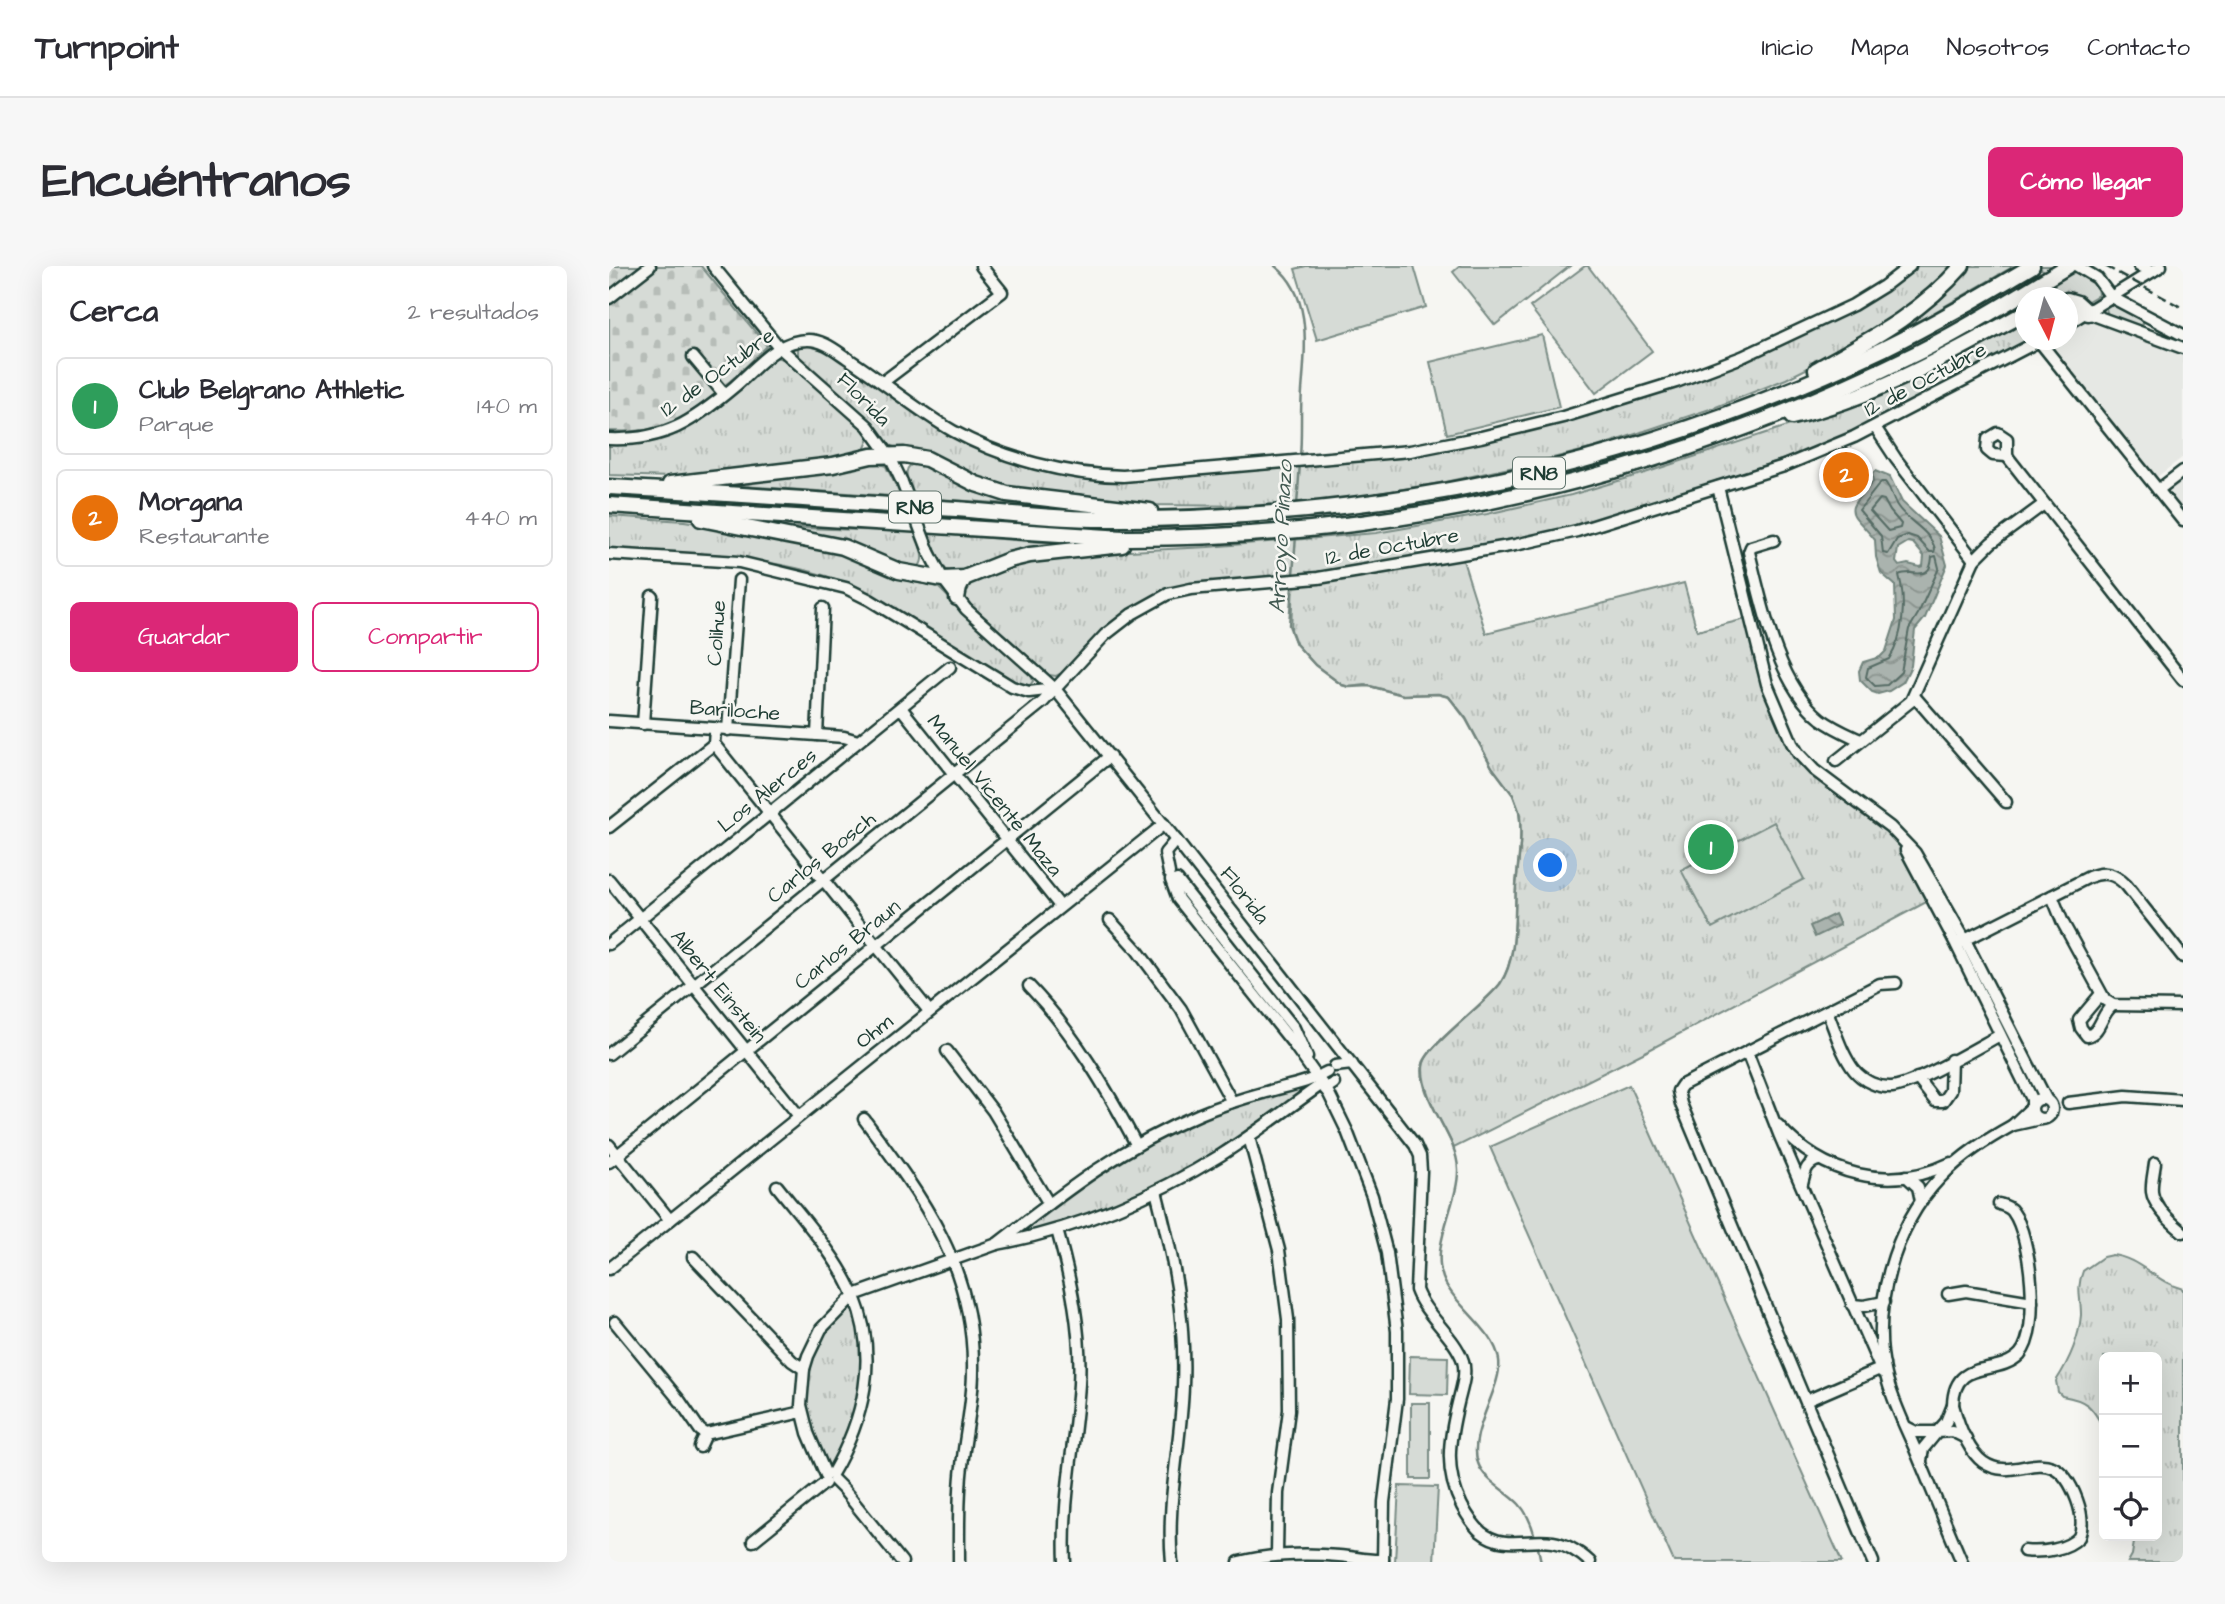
<!DOCTYPE html>
<html lang="es">
<meta charset="utf-8">
<style>
:root{--surface:#fff;--page:#f7f7f7;--text:#2b2b33;--muted:#7c7c81;--line:#e1e1e2;--accent:#db2777}
body{margin:0;font-family:"Architects Daughter",sans-serif;background:var(--page);color:var(--text)}
.controls{position:absolute;right:21px;bottom:21px;display:grid;overflow:hidden;border-radius:10px;box-shadow:0 7px 28px #0002}
.controls button{width:63px;height:63px;display:grid;place-items:center;padding:0;border:0;border-bottom:2px solid var(--line);background:var(--surface);color:var(--text);font:35px sans-serif}
.compass{position:absolute;left:1406px;top:21px;width:63px;height:63px;border-radius:50%;background:var(--surface);box-shadow:0 7px 28px #0002;rotate:174deg}
.you{position:absolute;left:942px;top:600px;width:24px;height:24px;margin:-18px;border:5px solid #fff;border-radius:50%;background:#1a73e8;box-shadow:0 0 0 10px #1a73e833}
.badge{display:grid;place-items:center;width:46px;height:46px;border-radius:50%;background:var(--accent);color:#fff;font-size:23px;font-weight:700}
.pin{position:absolute;translate:-50% -50%;border:4px solid #fff;box-shadow:0 2px 7px #0006}
.list{margin:0;padding:0;list-style:none}
h2{display:flex;justify-content:space-between;align-items:center;height:91px;margin:0;padding:0 28px;font-size:30px}
h2 small{font-size:23px;font-weight:400;color:var(--muted)}
.list li{display:grid;grid-template-columns:46px 1fr auto;gap:21px;align-items:center;box-sizing:border-box;height:98px;margin:0 14px 14px;padding:0 14px;border:2px solid var(--line);border-radius:10px}
.list b{display:block;font-size:26px;white-space:nowrap}
.list p{margin:0;font-size:23px;white-space:nowrap;color:var(--muted)}
.list em{font-size:23px;font-style:normal;color:var(--muted)}
.actions{display:flex;gap:14px;padding:21px 28px}
.actions a{flex:1;padding:16px 0;border:2px solid var(--accent);border-radius:10px;text-align:center;font-size:24px;color:var(--accent)}
.actions .main{background:var(--accent);color:#fff}
.icon{flex:none;width:38px;height:38px;fill:none;stroke:currentColor;stroke-width:2;stroke-linecap:round;stroke-linejoin:round}
.map{position:relative;flex:none;width:1574px;height:1296px;overflow:hidden;border-radius:10px}
header{display:flex;align-items:center;gap:42px;box-sizing:border-box;height:98px;padding:0 35px;background:var(--surface);border-bottom:2px solid var(--line)}
header strong{font-size:33px}
nav{display:flex;gap:38px;margin-inline-start:auto;font-size:24px}
.intro{display:flex;align-items:center;justify-content:space-between;box-sizing:border-box;height:168px;padding:0 42px}
h1{margin:0;font-size:49px}
.button{padding:18px 32px;border-radius:10px;background:var(--accent);color:#fff;font-size:24px;font-weight:700}
main{display:flex;gap:42px;padding:0 42px}
aside{flex:1;background:var(--surface);border-radius:10px;box-shadow:0 7px 28px #0002}
.map>svg:first-child{display:block}
</style>
<header>
<strong>Turnpoint</strong>
<nav><a>Inicio</a><a>Mapa</a><a>Nosotros</a><a>Contacto</a></nav>
</header>
<div class="intro"><h1>Encuéntranos</h1><a class="button">Cómo llegar</a></div>
<main>
<aside>
<h2>Cerca<small>2 resultados</small></h2>
<ul class="list">
<li><span class="badge" style="background:#2e9e5b">1</span><div><b>Club Belgrano Athletic</b><p>Parque</p></div><em>140 m</em></li>
<li><span class="badge" style="background:#e8710a">2</span><div><b>Morgana</b><p>Restaurante</p></div><em>440 m</em></li>
</ul>
<div class="actions"><a class="main">Guardar</a><a>Compartir</a></div>
</aside>
<div class="map">
<svg width="1574" height="1296" viewBox="0 0 1574 1296">
<defs>
<pattern id="grass-tufts" width="24" height="20" patternUnits="userSpaceOnUse" patternTransform="scale(1.75)"><rect width="24" height="20" fill="#d6dbd6"/><path d="M3 7l-1-3M5 7V3M7 7l1-3M15 17l-1-3M17 17v-4M19 17l1-3" fill="none" stroke="#b7bdb8"/></pattern>
<pattern id="cemetery-stones" width="16" height="16" patternUnits="userSpaceOnUse" patternTransform="scale(1.75)"><rect width="16" height="16" fill="#d6dbd6"/><path d="M2 7V4a2 2 0 0 1 4 0v3zM10 15v-3a2 2 0 0 1 4 0v3z" fill="#b7bdb8"/></pattern>
<pattern id="water-waves" width="16" height="10" patternUnits="userSpaceOnUse" patternTransform="scale(1.75)"><rect width="16" height="10" fill="#aab3ae"/><path d="M0 5q4-4 8 0t8 0" fill="none" stroke="#8a938e"/></pattern>
</defs>
<rect width="100%" height="100%" fill="#f6f6f2"/>
<filter id="ink" filterUnits="userSpaceOnUse"><feTurbulence type="fractalNoise" baseFrequency=".0143" numOctaves="2"/><feDisplacementMap in="SourceGraphic" scale="14" xChannelSelector="R" yChannelSelector="G"/><feConvolveMatrix kernelMatrix="1 2 1 2 8 2 1 2 1" color-interpolation-filters="sRGB"/></filter>
<g filter="url(#ink)">
<g fill="#e6e8e4">
<path d="M1480 52 1574 89V191L1544 214 1435 78 1442 74H1458L1459 64Z"/>
<path d="M1574 212V255L1552 228Z"/>
</g>
<g fill="url(#grass-tufts)" stroke="#7a8c85" stroke-width="2">
<path d="M1307 0H1348L1311 37 1235 84 1177 113 1107 141 985 182 919 198 831 217 721 235 669 240 524 239 387 220 280 179 253 147 192 95 189 91V82L194 78 218 85 387 189 528 213 574 210 810 187 866 178 952 155 1147 89 1250 40Z"/>
<path d="M1358 0H1405L1317 51 1250 85Z"/>
<path d="M1427 0C1436 0 1448 0 1457 0 1471 3 1490 15 1489 29L1477 36 1456 29 1422 32 1451 14Z"/>
<path d="M1500 39H1504L1532 52 1534 58 1528 62 1499 50 1497 42Z"/>
<path d="M1416 53V74H1423L1262 157 1199 185 994 253 918 272 708 309 588 317 563 322 542 332 509 352 475 382 457 405 447 410 440 409 355 333V320L359 316 408 297 500 286 599 281 767 267 878 248 962 229 1036 207 1233 142Z"/>
<path d="M166 91 174 93 257 165 260 173 255 184 220 196 62 211 0 209V178C60 179 90 157 135 119 145 110 153 95 166 91Z"/>
<path d="M263 196 277 200 287 220 301 221C298 212 293 200 307 197L448 241 104 218Z"/>
<path d="M0 250 75 255 129 263 223 282 296 314 329 321 368 360 421 406 424 415 420 421 410 420 250 322C172 288 83 289 0 285Z"/>
<path d="M167 261 305 266 481 280 354 307C331 306 333 300 325 281L311 280C314 290 315 298 306 304Z"/>
<path d="M852 288 877 367 1075 317 1088 365 1141 352 1149 380 1189 487 1281 561 1300 590 1323 633 1040 784 845 882C835 861 809 819 815 797 820 776 878 739 892 716 909 688 905 651 907 621 909 596 914 570 910 545L904 529 883 501 857 452 840 431 829 428 794 429 756 419 740 421 733 419 706 399 687 378 682 366 684 315Z"/>
<path d="M696 820 698 822C681 838 661 851 642 864 571 912 491 948 408 971L406 968C455 929 505 890 562 863 604 843 651 831 696 820Z"/>
<path d="M1503 989C1529 991 1548 1017 1574 1023V1296H1519L1523 1289 1526 1270H1548V1091H1495V1163C1483 1140 1478 1134 1453 1130L1449 1126 1447 1115C1460 1095 1470 1073 1472 1049 1472 1031 1467 1023 1474 1005L1494 991Z"/>
<path d="M240 1037 247 1040C256 1076 257 1115 246 1151 240 1170 229 1189 221 1207 196 1168 184 1112 211 1071 219 1059 231 1048 240 1037Z"/>
</g>
<path fill="url(#cemetery-stones)" stroke="#7a8c85" stroke-width="2" d="M0 0H92L158 80C133 105 88 149 54 160 37 166 18 166 0 165Z"/>
<g fill="#d6dbd6" stroke="#7a8c85" stroke-width="2">
<path d="M697 0H805L817 41 708 74 686 3Z"/>
<path d="M851 0H961L886 59 844 6Z"/>
<path d="M976 0H979L1043 85 987 127 921 41Z"/>
<path d="M933 69 950 141 838 168 821 96Z"/>
<path d="M1165 556 1195 613 1103 662 1072 604Z"/>
<path d="M1020 819 1233 1296H1065L881 881Z"/>
<path d="M801 1090 839 1091 838 1129 800 1128Z"/>
<rect x="802" y="1137" width="19" height="76"/>
<path d="M790 1220 829 1221 825 1296H786Z"/>
</g>
<g fill="url(#water-waves)" stroke="#72847d" stroke-width="2" fill-rule="evenodd">
<path d="M1266 205 1281 211 1293 236 1330 270 1338 299 1316 352 1306 364 1302 400 1294 416 1280 425 1269 428 1263 426 1251 414 1250 405 1254 396 1271 391 1277 385 1287 354 1286 319 1272 307 1267 291 1266 274C1241 243 1232 249 1264 216L1263 208ZM1299 276 1304 277 1315 290 1314 300 1311 301 1299 298 1290 300 1287 296 1289 282Z"/>
<path d="M1226 648 1231 659 1206 671 1201 660Z"/>
</g>
<g fill="none" stroke-linecap="round" stroke-linejoin="round">
<g stroke="#576c65" stroke-width="2">
<path d="M1272 216H1276C1282 223 1283 233 1289 241 1300 257 1320 263 1326 283L1325 286H1321L1308 272 1299 269 1288 273 1279 288 1274 287 1272 270 1250 244Z"/>
<path d="M1271 233 1275 234 1281 245 1292 258 1291 262 1279 265 1261 245Z"/>
<path d="M1327 290 1330 302 1309 348 1300 363 1292 406 1278 419 1266 420 1257 411 1259 402 1280 393C1295 371 1297 334 1290 309 1305 302 1321 318 1323 291Z"/>
</g>
<g stroke="#72847d" stroke-width="2.5">
<path d="M666 0C704 29 696 83 693 125 691 147 693 169 691 190"/>
<path d="M688 239 691 197"/>
<path d="M687 270 680 359 687 378 706 399 733 419 740 421 761 420 794 429 829 428 840 431 857 453 883 501 904 529 910 545C914 570 909 595 907 620 905 649 909 692 891 718 876 737 818 781 814 798 808 832 848 868 849 903 850 936 821 979 834 1012 845 1040 886 1064 890 1094 894 1121 858 1167 869 1197 875 1215 898 1225 910 1238 919 1248 923 1259 926 1271"/>
<path d="M928 1277 932 1296"/>
</g>
<g stroke="#1f3d34" stroke-width="15">
<g id="minor">
<path d="M104 0 170 81 259 160 280 189 293 216"/>
<path d="M1468 0 1488 12 1502 31 1574 69"/>
<path d="M1530 0 1544 5"/>
<path d="M0 32 41 0"/>
<path d="M1479 47 1574 82"/>
<path d="M1458 58 1552 0"/>
<path d="M1430 75 1574 255"/>
<path d="M84 91 115 128"/>
<path d="M274 116 393 26 372 0"/>
<path d="M1266 161 1287 193 1365 294"/>
<path d="M1389 167 1398 173V190L1384 189 1378 184 1379 173Z"/>
<path d="M0 173C56 175 83 156 125 121 148 102 167 74 199 74 214 74 226 84 238 92 274 115 307 144 344 165 395 193 457 209 514 210L801 185 872 171 954 151 1067 116 1133 91 1244 39 1275 20 1301 0"/>
<path d="M1398 190 1574 414"/>
<path d="M1109 221 1158 418 1183 477 1189 487 1205 504 1281 561 1306 587 1356 674 1437 833"/>
<path d="M1549 224 1574 205"/>
<path d="M1165 274 1142 281 1140 286C1153 338 1168 418 1212 453 1224 462 1238 468 1251 474"/>
<path d="M320 286 334 313 357 343 446 423 567 574 806 879 811 890 812 905 807 1024C816 1049 846 1071 854 1095 858 1108 852 1124 849 1137 840 1174 835 1205 853 1240 858 1249 864 1259 872 1266 894 1284 919 1272 944 1276 957 1278 971 1287 981 1296"/>
<path d="M0 288 130 296 237 322 261 334 403 421 420 426 446 423"/>
<path d="M1305 430 1397 536"/>
<path d="M292 442 451 640"/>
<path d="M0 455 208 469 235 471 249 475"/>
<path d="M34 458 43 330"/>
<path d="M106 463 105 478 320 745"/>
<path d="M119 464 130 314"/>
<path d="M208 469 214 342"/>
<path d="M1227 495 1302 435 1365 294 1382 277 1435 238"/>
<path d="M0 561 105 478"/>
<path d="M1297 584 1347 678 1423 833V838"/>
<path d="M560 607 556 587 567 574"/>
<path d="M0 614 190 850"/>
<path d="M562 614 569 633 683 776 720 828 738 865 763 930 778 987 788 1065V1133L775 1236 774 1296"/>
<path d="M568 614 685 762 698 791"/>
<path d="M1443 630 1454 657 1496 734 1504 739 1574 740"/>
<path d="M501 654 528 684 572 743 623 836"/>
<path d="M1350 677 1480 611C1495 605 1505 607 1517 619L1574 691"/>
<path d="M0 678 341 401"/>
<path d="M420 720C464 766 497 821 527 878"/>
<path d="M1491 729 1470 754 1472 762 1478 770C1492 767 1492 747 1504 739"/>
<path d="M1218 745C1226 764 1232 787 1245 804 1254 815 1269 822 1283 821 1307 818 1367 782 1391 769"/>
<path d="M338 785 384 845 440 938"/>
<path d="M1138 786 1170 868 1273 1106"/>
<path d="M0 788 434 436 496 369 523 348 559 328 582 323 709 312 906 279 968 265 1175 200 1245 171 1432 74"/>
<path d="M726 800 743 798"/>
<path d="M1308 812 1326 835H1334L1341 825 1342 794"/>
<path d="M713 818C679 842 647 867 612 889 544 931 467 963 388 978 455 926 512 881 591 848 612 839 635 832 657 826 678 820 699 817 718 806"/>
<path d="M716 823 725 817"/>
<circle cx="1433" cy="843" r="10"/>
<path d="M1459 837 1517 830 1574 834"/>
<path d="M1422 842 1404 859 1431 853"/>
<path d="M255 853C314 932 366 1002 364 1105 364 1137 356 1169 353 1200 349 1232 350 1264 350 1296"/>
<path d="M1169 859C1213 909 1280 927 1342 897"/>
<path d="M640 871 670 984 679 1053 680 1144 669 1227 668 1289"/>
<path d="M0 879 61 954"/>
<path d="M0 896 501 490"/>
<path d="M1546 897C1545 906 1542 917 1543 926 1545 941 1563 957 1574 966"/>
<path d="M1297 910 1309 921 1312 935"/>
<path d="M1193 917C1196 906 1197 897 1210 894"/>
<path d="M168 920C194 953 229 991 245 1030 270 1091 255 1154 223 1208"/>
<path d="M547 925C564 991 577 1050 574 1120 572 1179 557 1237 563 1296"/>
<path d="M448 964C462 1015 473 1065 470 1118 466 1179 453 1235 456 1296"/>
<path d="M84 991 183 1095 195 1103"/>
<path d="M0 1003 555 558"/>
<path d="M1339 1028 1357 1025 1423 1036"/>
<path d="M1243 1039 1255 1040 1275 1036"/>
<path d="M6 1056 71 1135 91 1164 97 1168 193 1146"/>
<path d="M1197 1135 1271 1103 1275 1098"/>
<path d="M1344 1139C1345 1090 1388 1112 1411 1088 1432 1064 1422 970 1404 946 1401 941 1396 940 1390 938"/>
<path d="M1297 1161 1307 1166H1328L1314 1183 1312 1195"/>
<path d="M1357 1172 1343 1165 1328 1166 1337 1156 1344 1139C1349 1157 1358 1184 1374 1196 1409 1221 1443 1167 1468 1234 1472 1245 1475 1259 1470 1271 1458 1284 1433 1287 1415 1285"/>
<path d="M91 1181 97 1168"/>
<path d="M217 1209 199 1167 192 1139 195 1103 199 1090 212 1063 245 1029 388 978"/>
<path d="M225 1214 234 1223 293 1296"/>
<path d="M144 1275 216 1217"/>
<path d="M630 1296C663 1288 696 1287 730 1290 745 1291 759 1295 774 1294"/>
<path d="M1264 1296 1072 838 1069 825 1073 819 1079 816 1271 718 1287 717"/>
<path d="M1353 1296C1337 1259 1322 1221 1306 1183 1296 1160 1283 1134 1277 1109 1261 1044 1285 960 1331 912 1353 889 1377 874 1404 859"/>
</g>
</g>
<g stroke="#1f3d34" stroke-width="19">
<g id="highway">
<path d="M1458 34 1468 37 1479 47"/>
<path d="M1207 104C1262 73 1311 48 1353 0"/>
<path d="M1183 151C1267 131 1341 88 1416 47"/>
<path d="M61 218 224 199 262 190 295 189 318 193 367 218 398 228 541 245"/>
<path d="M0 221C116 227 231 236 347 243 396 247 445 253 494 253 772 255 1023 202 1274 83 1325 58 1374 29 1423 0"/>
<path d="M0 239 514 272C793 273 1057 211 1308 87 1360 61 1409 30 1459 0"/>
<path d="M92 253 234 281 290 305 334 313 355 312 400 294 421 289 513 279"/>
<path d="M348 332 350 322 355 312"/>
</g>
</g>
<use href="#minor" stroke="#f6f6f2" stroke-width="10"/>
<use href="#highway" stroke="#f6f6f2" stroke-width="14"/>
<path stroke="#1f3d34" stroke-width="2.5" stroke-dasharray="10 5" stroke-linecap="butt" d="M1496 0 1574 42"/>
<g stroke="#1f3d34" stroke-width="15" stroke-linecap="butt">
<path id="minor-bridge" d="M293 216 320 286"/>
</g>
<use href="#minor-bridge" stroke="#f6f6f2" stroke-width="10"/>
</g>
</g>
<g text-anchor="middle" stroke-width="5" stroke-linejoin="round" paint-order="stroke">
<g fill="#f6f6f2" stroke="#60746d" stroke-width="2">
<rect x="904" y="191.5" width="52" height="31" rx="5"/>
<rect x="280" y="225.5" width="52" height="31" rx="5"/>
</g>
<g font-size="19" font-weight="bold" fill="#1f3d34">
<text x="930" y="214">RN8</text>
<text x="306" y="248">RN8</text>
</g>
<g font-size="21" fill="#1f3d34" stroke="#f6f6f2">
<text transform="translate(108 106) rotate(-36)" y="7">12 de Octubre</text>
<text transform="translate(1316 113) rotate(-28)" y="7">12 de Octubre</text>
<text transform="translate(255 133) rotate(45)" y="7">Florida</text>
<text transform="translate(783 280) rotate(-10)" y="7">12 de Octubre</text>
<text transform="translate(107 367) rotate(-86)" y="7">Colihue</text>
<text transform="translate(126 444) rotate(4)" y="7">Bariloche</text>
<text transform="translate(158 524) rotate(-39)" y="7">Los Alerces</text>
<text transform="translate(386 529) rotate(51)" y="7">Manuel Vicente Maza</text>
<text transform="translate(212 591) rotate(-39)" y="7">Carlos Bosch</text>
<text transform="translate(636 629) rotate(52)" y="7">Florida</text>
<text transform="translate(238 678) rotate(-39)" y="7">Carlos Braun</text>
<text transform="translate(110 720) rotate(51)" y="7">Albert Einstein</text>
<text transform="translate(265 765) rotate(-39)" y="7">Ohm</text>
</g>
<g font-size="23" font-style="italic" fill="#425a52" stroke="#f6f6f2">
<text transform="translate(671 271) rotate(-87)" y="8">Arroyo Pinazo</text>
</g>
</g>
</svg>
<div class="controls">
<button>+</button>
<button>−</button>
<button><svg class="icon" aria-label="locate" viewBox="0 0 24 24"><circle cx="12" cy="12" r="6"/><path d="M12 2v4M12 18v4M2 12h4M18 12h4"/></svg></button>
</div>
<svg class="compass" viewBox="-18 -18 36 36"><path d="M0-13l5 13h-10z" fill="#e53935"/><path d="M0 13l5-13h-10z" fill="#7c7c81"/></svg>
<div class="you"></div>
<div class="pin badge" style="left:1102px;top:581px;background:#2e9e5b">1</div>
<div class="pin badge" style="left:1237px;top:209px;background:#e8710a">2</div>
</div>
</main>
